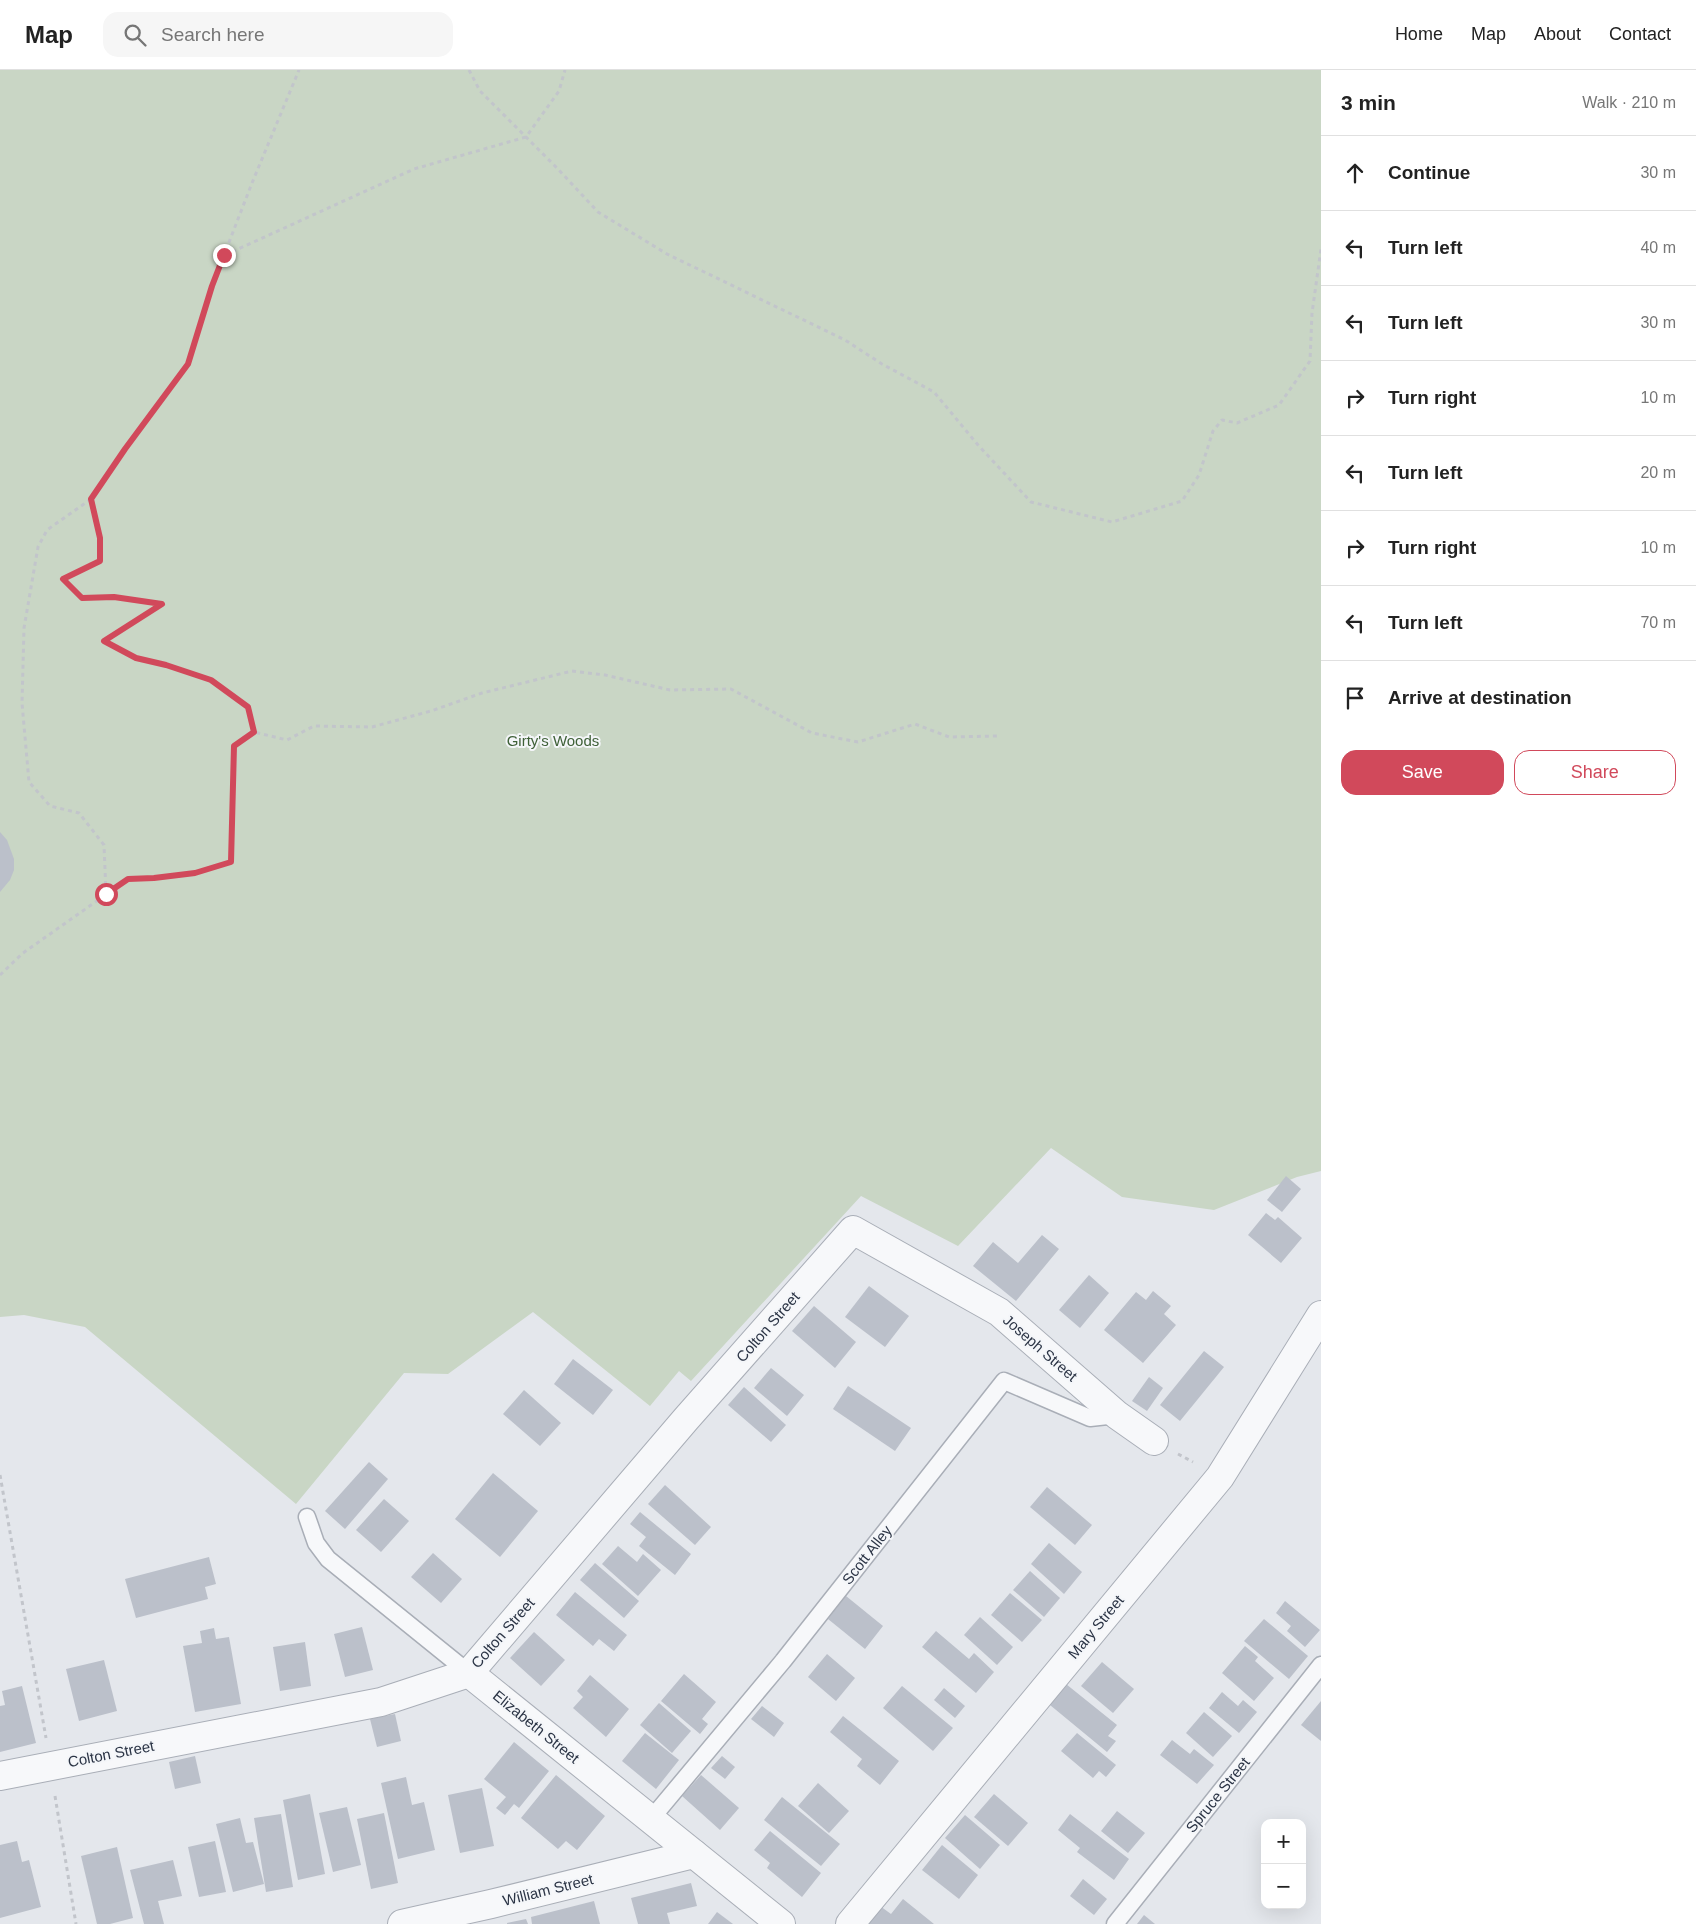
<!DOCTYPE html>
<meta charset="utf-8">
<style>
:root{--surface:#fff;--page:#f6f6f6;--text:#222;--muted:#767676;--line:#e0e0e0;--accent:#d1495b}
body{margin:0;font-family:Arial,sans-serif;background:var(--page);color:var(--text)}
.controls{position:absolute;right:15px;bottom:15px;display:grid;overflow:hidden;border-radius:10px;box-shadow:0 5px 20px #0002}
.controls button{width:45px;height:45px;display:grid;place-items:center;padding:0;border:0;border-bottom:1px solid var(--line);background:var(--surface);color:var(--text);font:25px sans-serif}
.stop{position:absolute;width:15px;height:15px;margin:-11px;border:4px solid #d1495b;border-radius:50%;background:#fff}
.stop.end{background:#d1495b;border-color:#fff;box-shadow:0 1px 5px #0008}
.list{margin:0;padding:0;list-style:none}
h2{display:flex;justify-content:space-between;align-items:center;height:65px;margin:0;padding:0 20px;font-size:21px}
h2 small{font-size:16px;font-weight:400;color:var(--muted)}
.list li{display:grid;grid-template-columns:32px 1fr auto;gap:15px;align-items:center;box-sizing:border-box;height:75px;padding:0 20px;border-top:1px solid var(--line)}
.list b{display:block;font-size:19px;white-space:nowrap}
.list em{font-size:16px;font-style:normal;color:var(--muted)}
.actions{display:flex;gap:10px;padding:15px 20px}
.actions a{flex:1;padding:11px 0;border:1px solid var(--accent);border-radius:15px;text-align:center;font-size:18px;color:var(--accent)}
.actions .main{background:var(--accent);color:#fff}
.icon{flex:none;width:28px;height:28px;fill:none;stroke:currentColor;stroke-width:2;stroke-linecap:round;stroke-linejoin:round}
.map{position:relative;flex:none;width:1321px;height:1854px;overflow:hidden}
header{display:flex;align-items:center;gap:30px;box-sizing:border-box;height:70px;padding:0 25px;background:var(--surface);border-bottom:1px solid var(--line)}
header strong{font-size:24px}
nav{display:flex;gap:28px;margin-inline-start:auto;font-size:18px}
.search{width:350px;height:45px;background:var(--page);display:flex;align-items:center;gap:12px;box-sizing:border-box;padding:0 18px;border-radius:15px;color:var(--muted);font-size:19px}
main{display:flex}
aside{flex:1;background:var(--surface)}
.map>svg:first-child{display:block}
</style>
<header>
<strong>Map</strong>
<div class="search"><svg class="icon" aria-label="search" viewBox="0 0 24 24"><circle cx="10" cy="10" r="6"/><path d="M15 15l6 6"/></svg>Search here</div>
<nav><a>Home</a><a>Map</a><a>About</a><a>Contact</a></nav>
</header>
<main>
<div class="map">
<svg width="1321" height="1854" viewBox="0 0 1321 1854">
<rect width="100%" height="100%" fill="#e4e7ec"/>
<path fill="#c9d6c5" d="M0 0H1321V1101L1297 1107 1214 1140 1122 1127 1051 1078 958 1176 861 1126 691 1311 679 1301 650 1336 533 1242 448 1304 404 1303 296 1434 85 1257 24 1245 0 1247Z"/>
<g fill="#bbc0ca">
<path d="M0 762 7 770 14 789V800L10 810 0 822Z"/>
<path d="M1286 1106 1301 1119 1282 1142 1267 1130Z"/>
<path d="M1266 1143 1275 1150 1278 1147 1302 1168 1281 1193 1248 1165Z"/>
<path d="M1042 1165 1059 1179 1016 1231 973 1196 993 1172 1018 1193Z"/>
<path d="M1089 1205 1109 1223 1080 1258 1059 1240Z"/>
<path d="M869 1216 909 1246 885 1277 845 1247Z"/>
<path d="M1153 1221 1171 1236 1164 1244 1176 1255 1143 1293 1104 1260 1136 1222 1146 1230Z"/>
<path d="M814 1236 856 1272 835 1298 792 1261Z"/>
<path d="M1204 1281 1224 1297 1180 1351 1160 1335Z"/>
<path d="M573 1289 613 1320 593 1345 554 1314Z"/>
<path d="M771 1298 804 1325 787 1346 754 1318Z"/>
<path d="M1149 1307 1163 1318 1147 1341 1132 1331Z"/>
<path d="M848 1316 911 1358 895 1381 833 1339Z"/>
<path d="M744 1317 786 1355 771 1372 728 1335Z"/>
<path d="M524 1320 561 1353 540 1376 503 1344Z"/>
<path d="M369 1392 388 1409 345 1459 325 1441Z"/>
<path d="M493 1403 538 1441 500 1487 455 1449Z"/>
<path d="M665 1415 711 1457 695 1475 648 1434Z"/>
<path d="M1047 1417 1092 1455 1075 1475 1030 1437Z"/>
<path d="M384 1429 409 1451 381 1482 356 1460Z"/>
<path d="M640 1442 691 1484 675 1505 639 1476 646 1467 630 1454Z"/>
<path d="M1049 1473 1082 1502 1064 1524 1031 1494Z"/>
<path d="M618 1476 637 1492 643 1484 661 1500 638 1526 602 1494Z"/>
<path d="M433 1483 462 1509 441 1533 411 1507Z"/>
<path d="M209 1487 216 1514 205 1517 208 1529 136 1548 125 1509Z"/>
<path d="M595 1493 639 1531 624 1548 580 1510Z"/>
<path d="M1030 1501 1060 1528 1044 1547 1013 1520Z"/>
<path d="M575 1522 627 1565 614 1581 599 1569 593 1576 556 1545Z"/>
<path d="M1010 1523 1042 1550 1022 1572 991 1545Z"/>
<path d="M846 1526 883 1556 865 1579 828 1549Z"/>
<path d="M1285 1531 1320 1560 1305 1577 1287 1561 1291 1556 1276 1543Z"/>
<path d="M980 1547 1013 1577 997 1595 964 1565Z"/>
<path d="M1264 1549 1308 1586 1289 1609 1244 1571Z"/>
<path d="M362 1557 373 1600 345 1607 334 1564Z"/>
<path d="M214 1558 216 1569 229 1567 241 1634 195 1642 183 1576 202 1573 200 1561Z"/>
<path d="M936 1561 969 1589 974 1583 994 1602 976 1623 922 1577Z"/>
<path d="M534 1562 565 1590 541 1616 510 1588Z"/>
<path d="M305 1572 311 1616 280 1621 273 1577Z"/>
<path d="M1245 1576 1258 1587 1255 1591 1274 1608 1254 1631 1222 1603Z"/>
<path d="M827 1584 855 1608 836 1631 808 1607Z"/>
<path d="M104 1590 117 1641 79 1651 66 1599Z"/>
<path d="M1102 1592 1134 1619 1113 1643 1081 1616Z"/>
<path d="M684 1604 716 1632 702 1649 708 1654 700 1664 661 1631Z"/>
<path d="M590 1605 629 1639 606 1667 573 1638 583 1627 577 1621Z"/>
<path d="M1066 1614 1117 1655 1108 1666 1116 1671 1107 1682 1050 1635Z"/>
<path d="M22 1616 36 1673 0 1682V1636L5 1635 2 1621Z"/>
<path d="M902 1616 953 1658 933 1681 883 1638Z"/>
<path d="M944 1618 965 1636 955 1648 934 1630Z"/>
<path d="M1222 1622 1238 1636 1243 1630 1257 1642 1239 1663 1209 1638Z"/>
<path d="M1321 1631V1671L1301 1655Z"/>
<path d="M659 1633 691 1661 672 1683 640 1655Z"/>
<path d="M762 1636 784 1653 774 1667 751 1649Z"/>
<path d="M1204 1642 1232 1666 1213 1687 1186 1663Z"/>
<path d="M395 1644 401 1671 377 1677 370 1649Z"/>
<path d="M843 1646 899 1691 880 1715 857 1696 862 1689 830 1662Z"/>
<path d="M645 1663 679 1690 656 1719 622 1691Z"/>
<path d="M1077 1663 1116 1695 1106 1707 1099 1701 1093 1708 1061 1681Z"/>
<path d="M1172 1670 1190 1684 1194 1679 1214 1695 1197 1714 1160 1685Z"/>
<path d="M514 1672 549 1701 519 1738 514 1734 505 1745 496 1738 506 1727 484 1709Z"/>
<path d="M195 1686 201 1713 175 1719 169 1692Z"/>
<path d="M722 1686 735 1697 725 1709 711 1698Z"/>
<path d="M556 1705 605 1746 577 1780 566 1771 558 1779 521 1748Z"/>
<path d="M701 1705 739 1738 720 1760 682 1726Z"/>
<path d="M406 1707 412 1735 424 1732 435 1780 398 1789 381 1713Z"/>
<path d="M818 1713 849 1741 829 1763 798 1736Z"/>
<path d="M482 1718 494 1776 460 1783 448 1725Z"/>
<path d="M310 1724 325 1804 298 1810 283 1730Z"/>
<path d="M994 1724 1028 1753 1008 1776 974 1747Z"/>
<path d="M782 1727 840 1774 821 1796 764 1750Z"/>
<path d="M347 1737 361 1795 333 1802 319 1743Z"/>
<path d="M1117 1741 1145 1763 1128 1783 1101 1761Z"/>
<path d="M384 1743 398 1813 371 1819 357 1749Z"/>
<path d="M281 1744 293 1817 266 1822 254 1748Z"/>
<path d="M1070 1744 1129 1789 1114 1810 1077 1782 1080 1778 1058 1760Z"/>
<path d="M965 1745 1000 1775 980 1799 945 1768Z"/>
<path d="M240 1748 246 1773 253 1772 264 1814 233 1822 216 1754Z"/>
<path d="M770 1761 821 1803 802 1827 767 1798 770 1793 754 1780Z"/>
<path d="M17 1771 22 1792 29 1790 41 1837 0 1848V1775Z"/>
<path d="M215 1771 226 1822 199 1827 188 1777Z"/>
<path d="M942 1775 978 1805 959 1829 922 1800Z"/>
<path d="M117 1777 133 1848 110 1854H97L81 1786Z"/>
<path d="M173 1790 182 1826 158 1831 164 1854H144L130 1800Z"/>
<path d="M1083 1809 1107 1829 1094 1845 1070 1826Z"/>
<path d="M691 1813 697 1836 667 1843 670 1854H638L631 1828Z"/>
<path d="M903 1829 934 1854H866L880 1836 891 1844Z"/>
<path d="M594 1831 600 1854H532L531 1847Z"/>
<path d="M717 1842 733 1854H708Z"/>
<path d="M1144 1845 1155 1854H1137Z"/>
<path d="M526 1849 528 1854H507V1853Z"/>
</g>
<g fill="none" stroke-linecap="round" stroke-linejoin="round">
<g stroke="#a9aeb7" stroke-width="19">
<g id="service">
<path d="M307 1447 316 1473 328 1489 469 1603"/>
<path d="M651 1749 783 1591 1004 1311 1090 1348 1117 1345"/>
<path d="M1115 1854 1321 1595"/>
</g>
</g>
<g stroke="#a9aeb7" stroke-width="30">
<g id="minor">
<path d="M469 1603 781 1854"/>
<path d="M0 1706 381 1632 469 1603 686 1349 853 1160 999 1242 1117 1345 1154 1371"/>
<path d="M402 1854 491 1834 694 1784"/>
<path d="M850 1854 1220 1407 1321 1245"/>
</g>
</g>
<g stroke="#c2c5cb" stroke-width="3" stroke-dasharray="4 4" stroke-linecap="butt">
<path d="M469 0 480 21 557 98 598 142 667 184 845 270 882 294 934 322 978 375 1031 432 1112 452 1182 431 1199 405 1213 361 1222 350 1237 353 1279 335 1310 291 1312 243 1321 179"/>
<path d="M225 185 414 99 526 67 559 21 565 0"/>
<path d="M91 429 47 460 38 477 24 558 22 633 29 712 50 736 79 743 104 775 106 823"/>
<path d="M254 662 248 637 211 610 166 595 136 588 104 571 162 534 114 527H82L63 509 100 491V468L91 429 125 379 188 294 212 216 252 113 299 0"/>
<path d="M0 905 23 883 128 809 154 808 195 803 231 792 234 676 254 662 287 670 314 656 372 657 431 641 482 623 572 601 605 605 670 620 731 619 812 663 858 672 915 654 949 667 997 666"/>
<path d="M1178 1384 1193 1392"/>
<path d="M0 1405 46 1668"/>
<path d="M55 1726 76 1854"/>
</g>
<use href="#service" stroke="#f7f8fa" stroke-width="16"/>
<use href="#minor" stroke="#f7f8fa" stroke-width="28"/>
</g>
<g fill="none" stroke-linecap="round" stroke-linejoin="round">
<path stroke="#d1495b" stroke-width="6" d="M106 824 128 809 154 808 195 803 231 792 234 676 254 662 248 637 211 610 166 595 136 588 104 571 162 534 114 527 82 528 63 509 100 491V468L91 429 125 379 188 294 212 216 224 185"/>
</g>
<g text-anchor="middle" stroke-width="4" stroke-linejoin="round" paint-order="stroke">
<g font-size="15" fill="#3f6138" stroke="#f4f6f9">
<text x="553" y="676">Girty's Woods</text>
</g>
<g font-size="15" fill="#2b3445" stroke="#f4f6f9">
<text transform="translate(768 1257) rotate(-49)" y="5">Colton Street</text>
<text transform="translate(1040 1278) rotate(41)" y="5">Joseph Street</text>
<text transform="translate(867 1485) rotate(-52)" y="5">Scott Alley</text>
<text transform="translate(1096 1557) rotate(-50)" y="5">Mary Street</text>
<text transform="translate(503 1563) rotate(-49)" y="5">Colton Street</text>
<text transform="translate(536 1657) rotate(39)" y="5">Elizabeth Street</text>
<text transform="translate(111 1684) rotate(-11)" y="5">Colton Street</text>
<text transform="translate(1218 1725) rotate(-51)" y="5">Spruce Street</text>
<text transform="translate(548 1820) rotate(-14)" y="5">William Street</text>
</g>
</g>
</svg>
<div class="controls">
<button>+</button>
<button>−</button>
</div>
<div class="stop" style="left:106px;top:824px"></div>
<div class="stop end" style="left:224px;top:185px"></div>
</div>
<aside>
<h2>3 min<small>Walk · 210 m</small></h2>
<ul class="list">
<li><svg class="icon" aria-label="ahead" viewBox="0 0 24 24"><path d="M12 20V5M6 11l6-6 6 6"/></svg><div><b>Continue</b></div><em>30 m</em></li>
<li><svg class="icon" aria-label="left" viewBox="0 0 24 24"><path d="M17 20v-9H6M10 6l-5 5 5 5"/></svg><div><b>Turn left</b></div><em>40 m</em></li>
<li><svg class="icon" aria-label="left" viewBox="0 0 24 24"><path d="M17 20v-9H6M10 6l-5 5 5 5"/></svg><div><b>Turn left</b></div><em>30 m</em></li>
<li><svg class="icon" aria-label="right" viewBox="0 0 24 24"><path d="M7 20v-9h11M14 6l5 5-5 5"/></svg><div><b>Turn right</b></div><em>10 m</em></li>
<li><svg class="icon" aria-label="left" viewBox="0 0 24 24"><path d="M17 20v-9H6M10 6l-5 5 5 5"/></svg><div><b>Turn left</b></div><em>20 m</em></li>
<li><svg class="icon" aria-label="right" viewBox="0 0 24 24"><path d="M7 20v-9h11M14 6l5 5-5 5"/></svg><div><b>Turn right</b></div><em>10 m</em></li>
<li><svg class="icon" aria-label="left" viewBox="0 0 24 24"><path d="M17 20v-9H6M10 6l-5 5 5 5"/></svg><div><b>Turn left</b></div><em>70 m</em></li>
<li><svg class="icon" aria-label="arrive" viewBox="0 0 24 24"><path d="M6 21V4h12l-3 4 3 4H6"/></svg><div><b>Arrive at destination</b></div></li>
</ul>
<div class="actions"><a class="main">Save</a><a>Share</a></div>
</aside>
</main>
